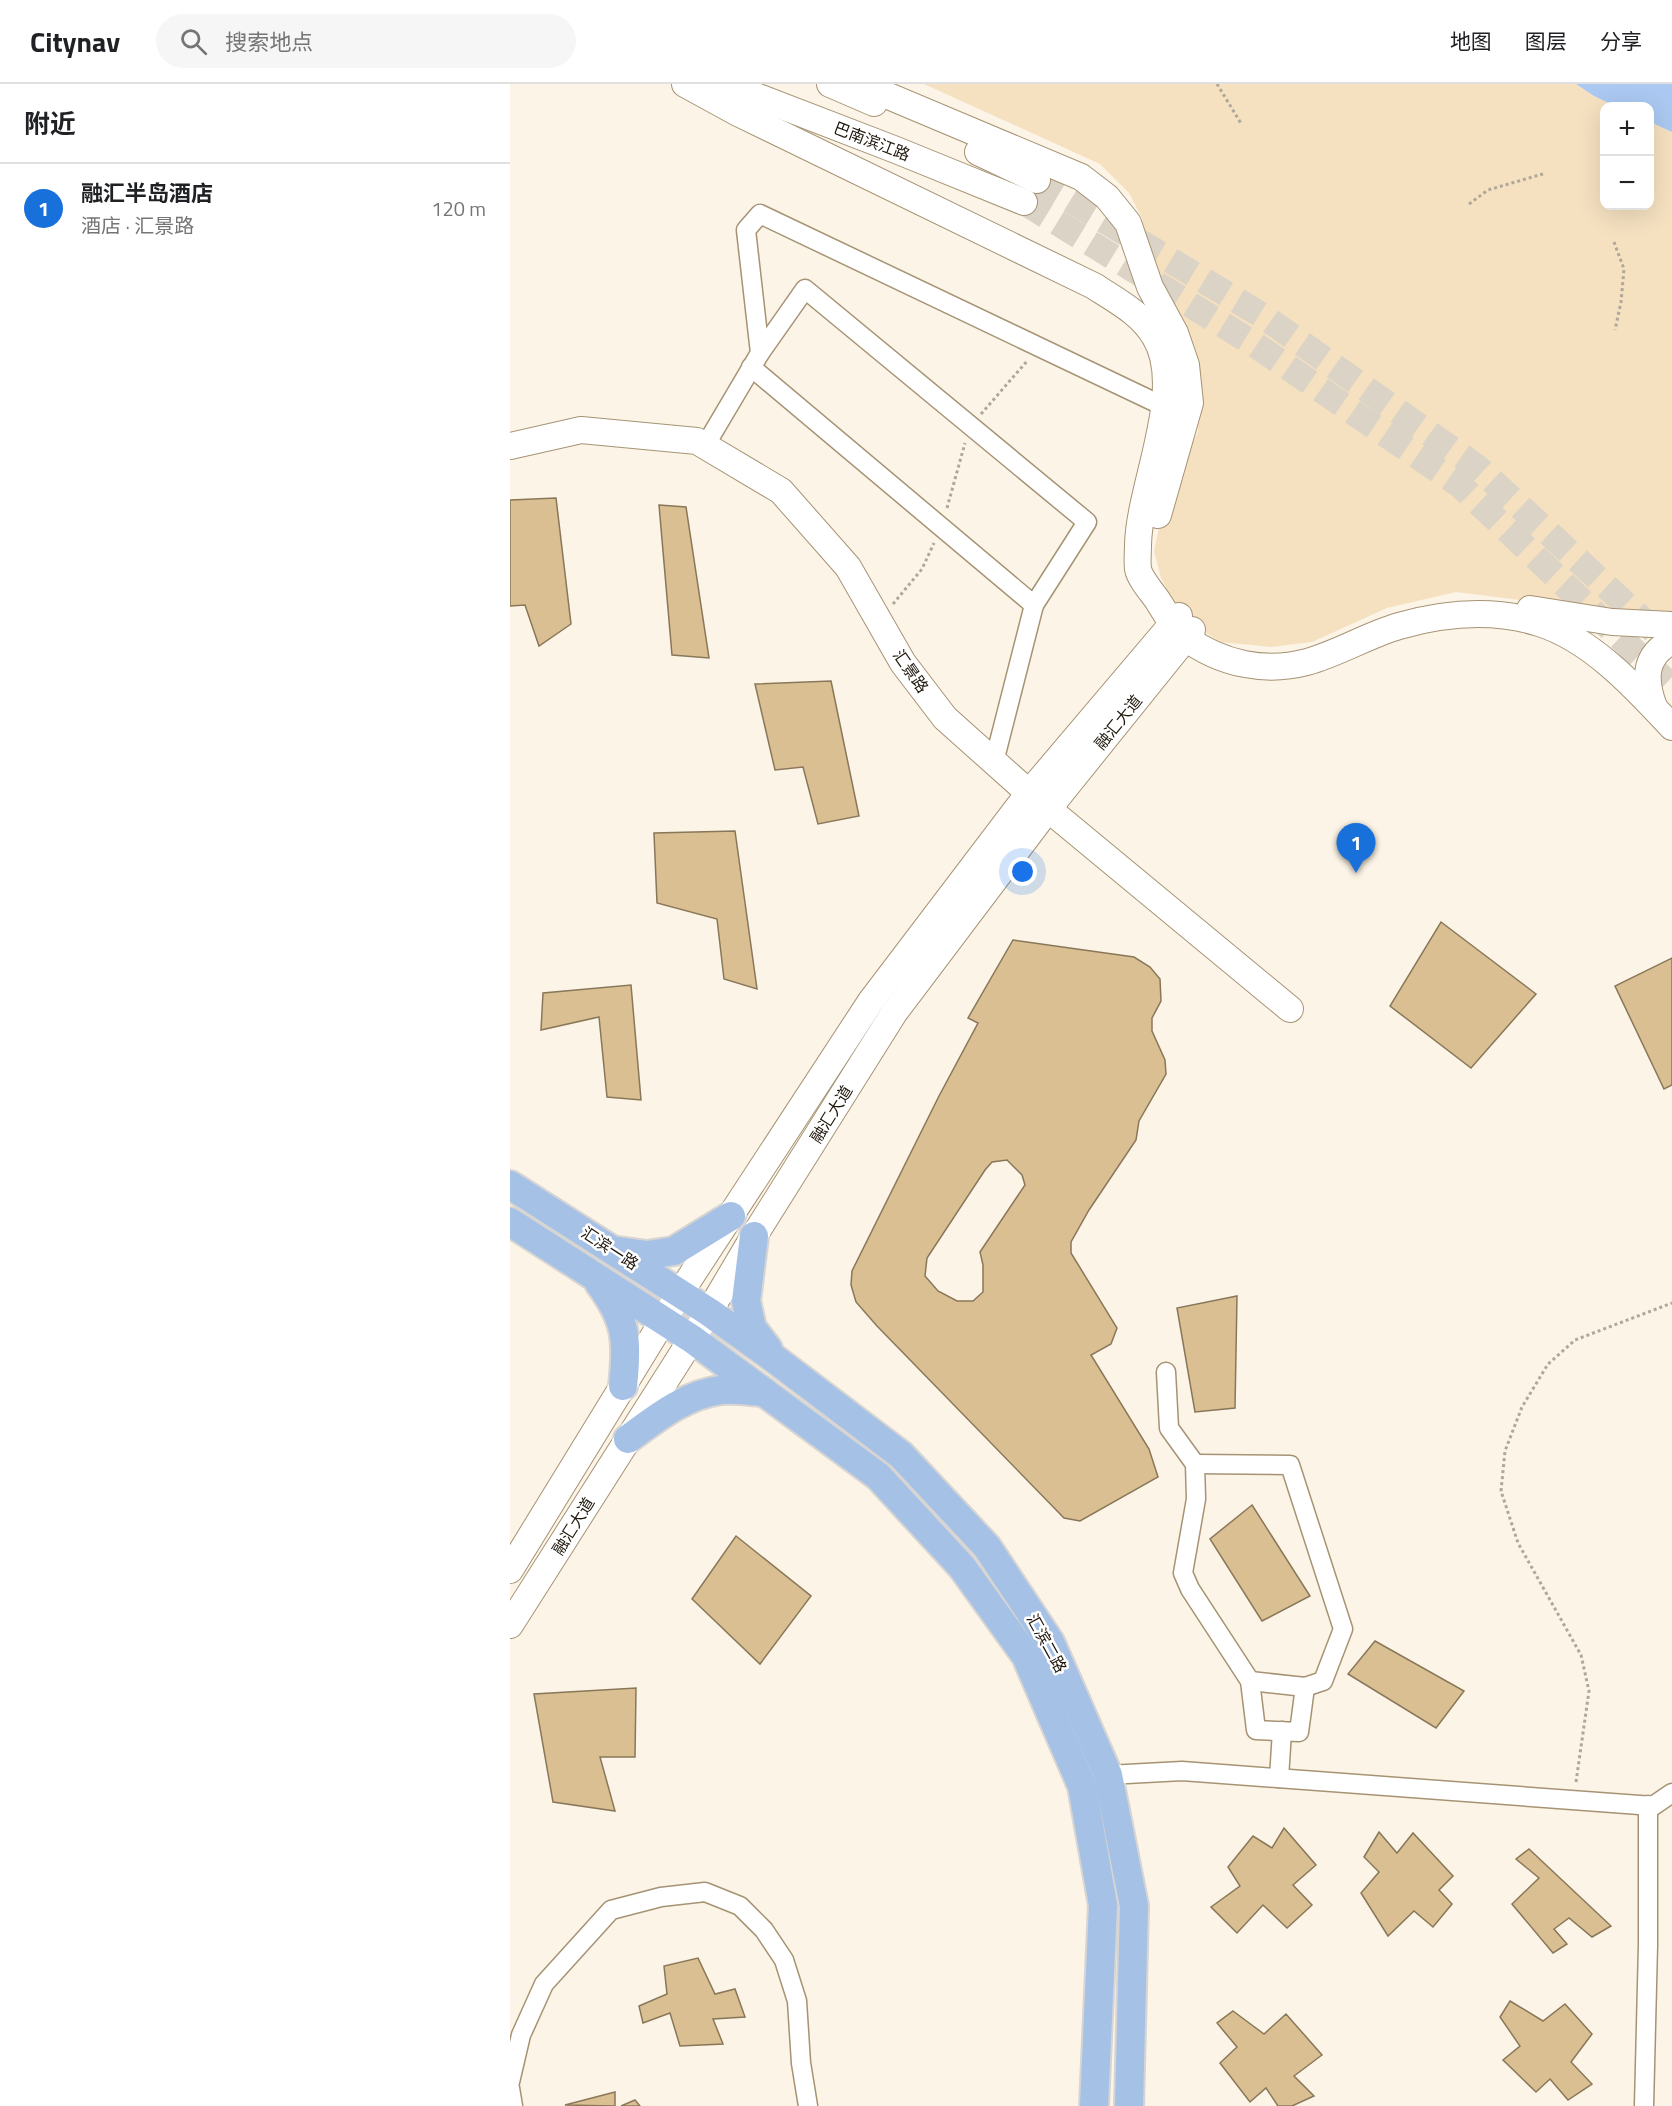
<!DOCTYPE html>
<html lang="zh">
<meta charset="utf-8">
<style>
:root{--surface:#fff;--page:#f6f6f6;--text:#202124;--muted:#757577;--line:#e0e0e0;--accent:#1871da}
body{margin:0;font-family:"Titillium Web","Noto Sans SC",sans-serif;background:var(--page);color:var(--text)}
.controls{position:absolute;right:18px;top:18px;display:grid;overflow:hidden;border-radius:12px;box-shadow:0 6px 24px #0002}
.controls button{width:54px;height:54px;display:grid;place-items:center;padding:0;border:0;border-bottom:2px solid var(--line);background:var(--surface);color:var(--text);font:30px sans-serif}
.you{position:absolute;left:513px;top:788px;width:21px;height:21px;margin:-15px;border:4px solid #fff;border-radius:50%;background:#1a73e8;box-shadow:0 0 0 9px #1a73e833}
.badge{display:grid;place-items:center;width:39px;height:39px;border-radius:50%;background:var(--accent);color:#fff;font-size:20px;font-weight:700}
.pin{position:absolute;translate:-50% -50px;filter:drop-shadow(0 2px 3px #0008)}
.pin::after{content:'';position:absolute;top:32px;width:21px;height:18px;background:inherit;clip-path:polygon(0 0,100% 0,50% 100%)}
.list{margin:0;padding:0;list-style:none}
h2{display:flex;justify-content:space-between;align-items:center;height:78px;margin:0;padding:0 24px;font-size:26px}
h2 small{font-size:20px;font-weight:400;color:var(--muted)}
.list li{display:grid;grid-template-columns:39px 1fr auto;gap:18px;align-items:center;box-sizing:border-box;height:90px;padding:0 24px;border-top:2px solid var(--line)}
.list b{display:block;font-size:22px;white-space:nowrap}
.list p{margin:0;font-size:20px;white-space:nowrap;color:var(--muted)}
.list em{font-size:20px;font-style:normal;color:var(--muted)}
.icon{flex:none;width:33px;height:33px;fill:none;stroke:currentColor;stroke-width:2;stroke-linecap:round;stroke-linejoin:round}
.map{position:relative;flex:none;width:1162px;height:2022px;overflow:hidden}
header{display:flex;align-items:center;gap:36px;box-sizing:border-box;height:84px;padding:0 30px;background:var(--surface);border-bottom:2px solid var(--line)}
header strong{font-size:28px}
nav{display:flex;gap:33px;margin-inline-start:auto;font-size:21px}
.search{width:420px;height:54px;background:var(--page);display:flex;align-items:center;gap:15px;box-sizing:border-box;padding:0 21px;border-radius:33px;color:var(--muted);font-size:22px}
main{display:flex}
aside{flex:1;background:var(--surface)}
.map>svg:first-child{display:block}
</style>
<header>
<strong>Citynav</strong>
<div class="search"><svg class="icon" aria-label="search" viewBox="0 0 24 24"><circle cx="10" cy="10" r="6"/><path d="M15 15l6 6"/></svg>搜索地点</div>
<nav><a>地图</a><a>图层</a><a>分享</a></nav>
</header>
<main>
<aside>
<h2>附近<small></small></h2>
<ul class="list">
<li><span class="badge">1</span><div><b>融汇半岛酒店</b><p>酒店 · 汇景路</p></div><em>120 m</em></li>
</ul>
</aside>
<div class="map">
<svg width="1162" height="2022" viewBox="0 0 1162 2022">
<rect width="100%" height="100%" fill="#fcf4e6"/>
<path fill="#f5e1c0" d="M414 0H1066L1084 12 1105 22H1094V122H1140V38L1162 48V551L1074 543 1010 516 946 508 877 524 802 558 761 563 711 558 688 544 663 516 651 494 644 467 653 425 688 347 686 310 638 182 632 134 619 109 590 80Z"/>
<path fill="#aac8f1" d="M1066 0H1162V48L1140 38V22H1105L1084 12Z"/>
<g fill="#dabf93" stroke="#897759" stroke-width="1.5" fill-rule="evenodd">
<path d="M46 414 61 540 29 562 15 521 0 522V416Z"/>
<path d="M149 421 176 423 199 574 162 571Z"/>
<path d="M321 597 349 732 308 740 293 683 265 686 245 600Z"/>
<path d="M225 747 247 905 214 895 207 835 147 819 144 749Z"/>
<path d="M931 838 1026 910 961 984 880 922Z"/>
<path d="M503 856 624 873 640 883 650 895 651 917 642 934V947L655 976 656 990 629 1037 626 1056 579 1126 561 1158V1169L607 1244 601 1260 581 1271 639 1365 648 1393 570 1437 554 1434 367 1242 346 1218 341 1201 342 1187 429 1012 468 939 458 934ZM497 1076 512 1091 515 1101 470 1168 473 1181V1208L463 1217H447L428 1207 415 1192 417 1174 475 1086 482 1078Z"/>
<path d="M1162 874V1001L1154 1005 1105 902Z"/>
<path d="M121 901 131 1016 97 1013 89 933 31 946 33 909Z"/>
<path d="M727 1212 725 1324 685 1328 667 1224Z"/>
<path d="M742 1421 800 1512 752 1537 700 1455Z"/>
<path d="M226 1452 301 1512 250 1580 182 1515Z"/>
<path d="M865 1557 954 1607 926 1644 838 1590Z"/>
<path d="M126 1604 125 1673H90L105 1727 43 1718 24 1610Z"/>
<path d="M774 1744 806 1781 783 1801 802 1821 777 1844 753 1821 727 1849 701 1823 730 1802 718 1783 743 1752 762 1764Z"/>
<path d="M869 1748 887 1769 903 1749 943 1792 929 1806 942 1820 923 1843 904 1827 878 1852 851 1809 869 1788 854 1773Z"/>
<path d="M1019 1765 1101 1842 1082 1853 1059 1834 1044 1845 1057 1860 1043 1869 1002 1820 1029 1794 1006 1775Z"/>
<path d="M188 1874 205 1910 225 1905 235 1933 203 1935 213 1960 170 1962 160 1929 133 1939 129 1922 157 1910 154 1882Z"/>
<path d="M1000 1917 1033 1937 1055 1920 1082 1950 1061 1978 1082 2000 1058 2016 1040 1995 1026 2008 993 1976 1010 1962 990 1933Z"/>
<path d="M723 1927 754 1950 776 1930 812 1971 784 1992 804 2012 782 2022H768L756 2004 740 2018 710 1979 727 1963 707 1939Z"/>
<path d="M105 2008V2022L55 2021Z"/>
<path d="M125 2016 130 2022H111Z"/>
</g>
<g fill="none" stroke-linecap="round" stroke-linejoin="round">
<g stroke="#dbd3c5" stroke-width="26" stroke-dasharray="26 13" stroke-linecap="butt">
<path d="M527 96 753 232 967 383 1148 550"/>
<path d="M514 118 744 260 951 402 1162 603"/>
</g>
<g stroke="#a69374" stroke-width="21">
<g id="street">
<path d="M241 283 524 521 577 438 295 205 250 269"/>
<path d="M195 362 250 269 236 146 250 130 655 323"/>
<path d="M484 678 524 521"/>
<path d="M656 1288 659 1344 685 1380 686 1415 673 1489 680 1505 740 1597 746 1646 789 1648 795 1603"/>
<path d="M685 1380 780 1381 833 1545 813 1597 795 1603 740 1597"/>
<path d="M598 1691 672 1687 1143 1722 1162 1709"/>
<path d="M769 1694 772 1647"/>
<path d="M0 1998 11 1951 34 1900 101 1826 151 1813 195 1808 230 1822 254 1846 274 1876 287 1917 291 1979 298 2022"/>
<path d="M0 2004 3 2022"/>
<path d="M1134 2022 1138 1861V1721"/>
</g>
</g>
<g stroke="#a69374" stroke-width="28">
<g id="secondary">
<path d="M175 0 228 29 584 202C607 217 631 229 645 253 677 306 629 402 628 461 628 468 627 478 628 485 630 495 642 508 648 517 656 530 664 544 676 554 711 580 755 589 797 578 829 569 858 551 889 542 935 529 984 525 1029 539 1081 555 1126 604 1162 643"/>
<path d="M208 0 238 9 386 66 514 118"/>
<path d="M320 0 364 19"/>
<path d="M350 0 571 93 597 113 618 139 640 203 665 249 676 281 680 319 648 431"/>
<path d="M468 68 527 96"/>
<path d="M0 362 71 346 187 357 271 407 338 483 393 579 435 634 519 709 780 925"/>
<path d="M1020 525 1102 538 1162 541"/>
<path d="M1144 623C1134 596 1133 572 1162 557"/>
<path d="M0 1486 170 1209 361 917 519 709 669 532"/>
<path d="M0 1541 199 1228 244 1152 384 929 538 725 682 546"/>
</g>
</g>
<g stroke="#d7d5d3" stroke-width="32">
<g id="primary">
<path d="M0 1101 199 1228 266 1276 391 1371 477 1463 540 1558 598 1691 624 1822 619 2022"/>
<path d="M0 1138 182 1255 368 1392 452 1483 516 1572 572 1702 593 1821 584 2022"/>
<path d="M244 1152 236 1217 242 1244 258 1265"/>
<path d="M108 1167 137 1171 164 1167 221 1132"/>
<path d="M89 1199C117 1236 118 1257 113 1302"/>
<path d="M118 1355C145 1335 176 1310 211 1306 224 1305 240 1307 254 1308"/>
</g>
</g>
<g stroke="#afa79a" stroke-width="3" stroke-dasharray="3 3" stroke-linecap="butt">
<path d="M707 0 732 41"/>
<path d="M959 120 978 106 1036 89"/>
<path d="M1104 158 1114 185 1111 218 1105 246"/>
<path d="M471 330 518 276"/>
<path d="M437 424 455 359"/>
<path d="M383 520 412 485 424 459"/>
<path d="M1066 1698 1079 1607 1071 1571 1008 1459 991 1407 995 1367 1012 1323 1038 1280 1065 1256 1162 1219"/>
</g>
<use href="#street" stroke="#fff" stroke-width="18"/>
<use href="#secondary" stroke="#fff" stroke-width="26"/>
<use href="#primary" stroke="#a6c1e6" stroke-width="28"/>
</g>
<g text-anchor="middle" stroke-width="5" stroke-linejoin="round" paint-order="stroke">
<g font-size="16" fill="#1f170c" stroke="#fff">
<text transform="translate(362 57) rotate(21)" y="6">巴南滨江路</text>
<text transform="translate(401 587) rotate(55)" y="6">汇景路</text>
<text transform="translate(608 638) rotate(-51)" y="6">融汇大道</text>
<text transform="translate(321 1030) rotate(-58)" y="6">融汇大道</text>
<text transform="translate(100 1164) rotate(33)" y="6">汇滨一路</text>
<text transform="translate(63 1442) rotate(-58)" y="6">融汇大道</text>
<text transform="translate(537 1559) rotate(61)" y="6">汇滨二路</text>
</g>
</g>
</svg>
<div class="controls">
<button>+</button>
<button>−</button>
</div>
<div class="you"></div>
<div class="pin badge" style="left:846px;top:789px">1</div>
</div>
</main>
